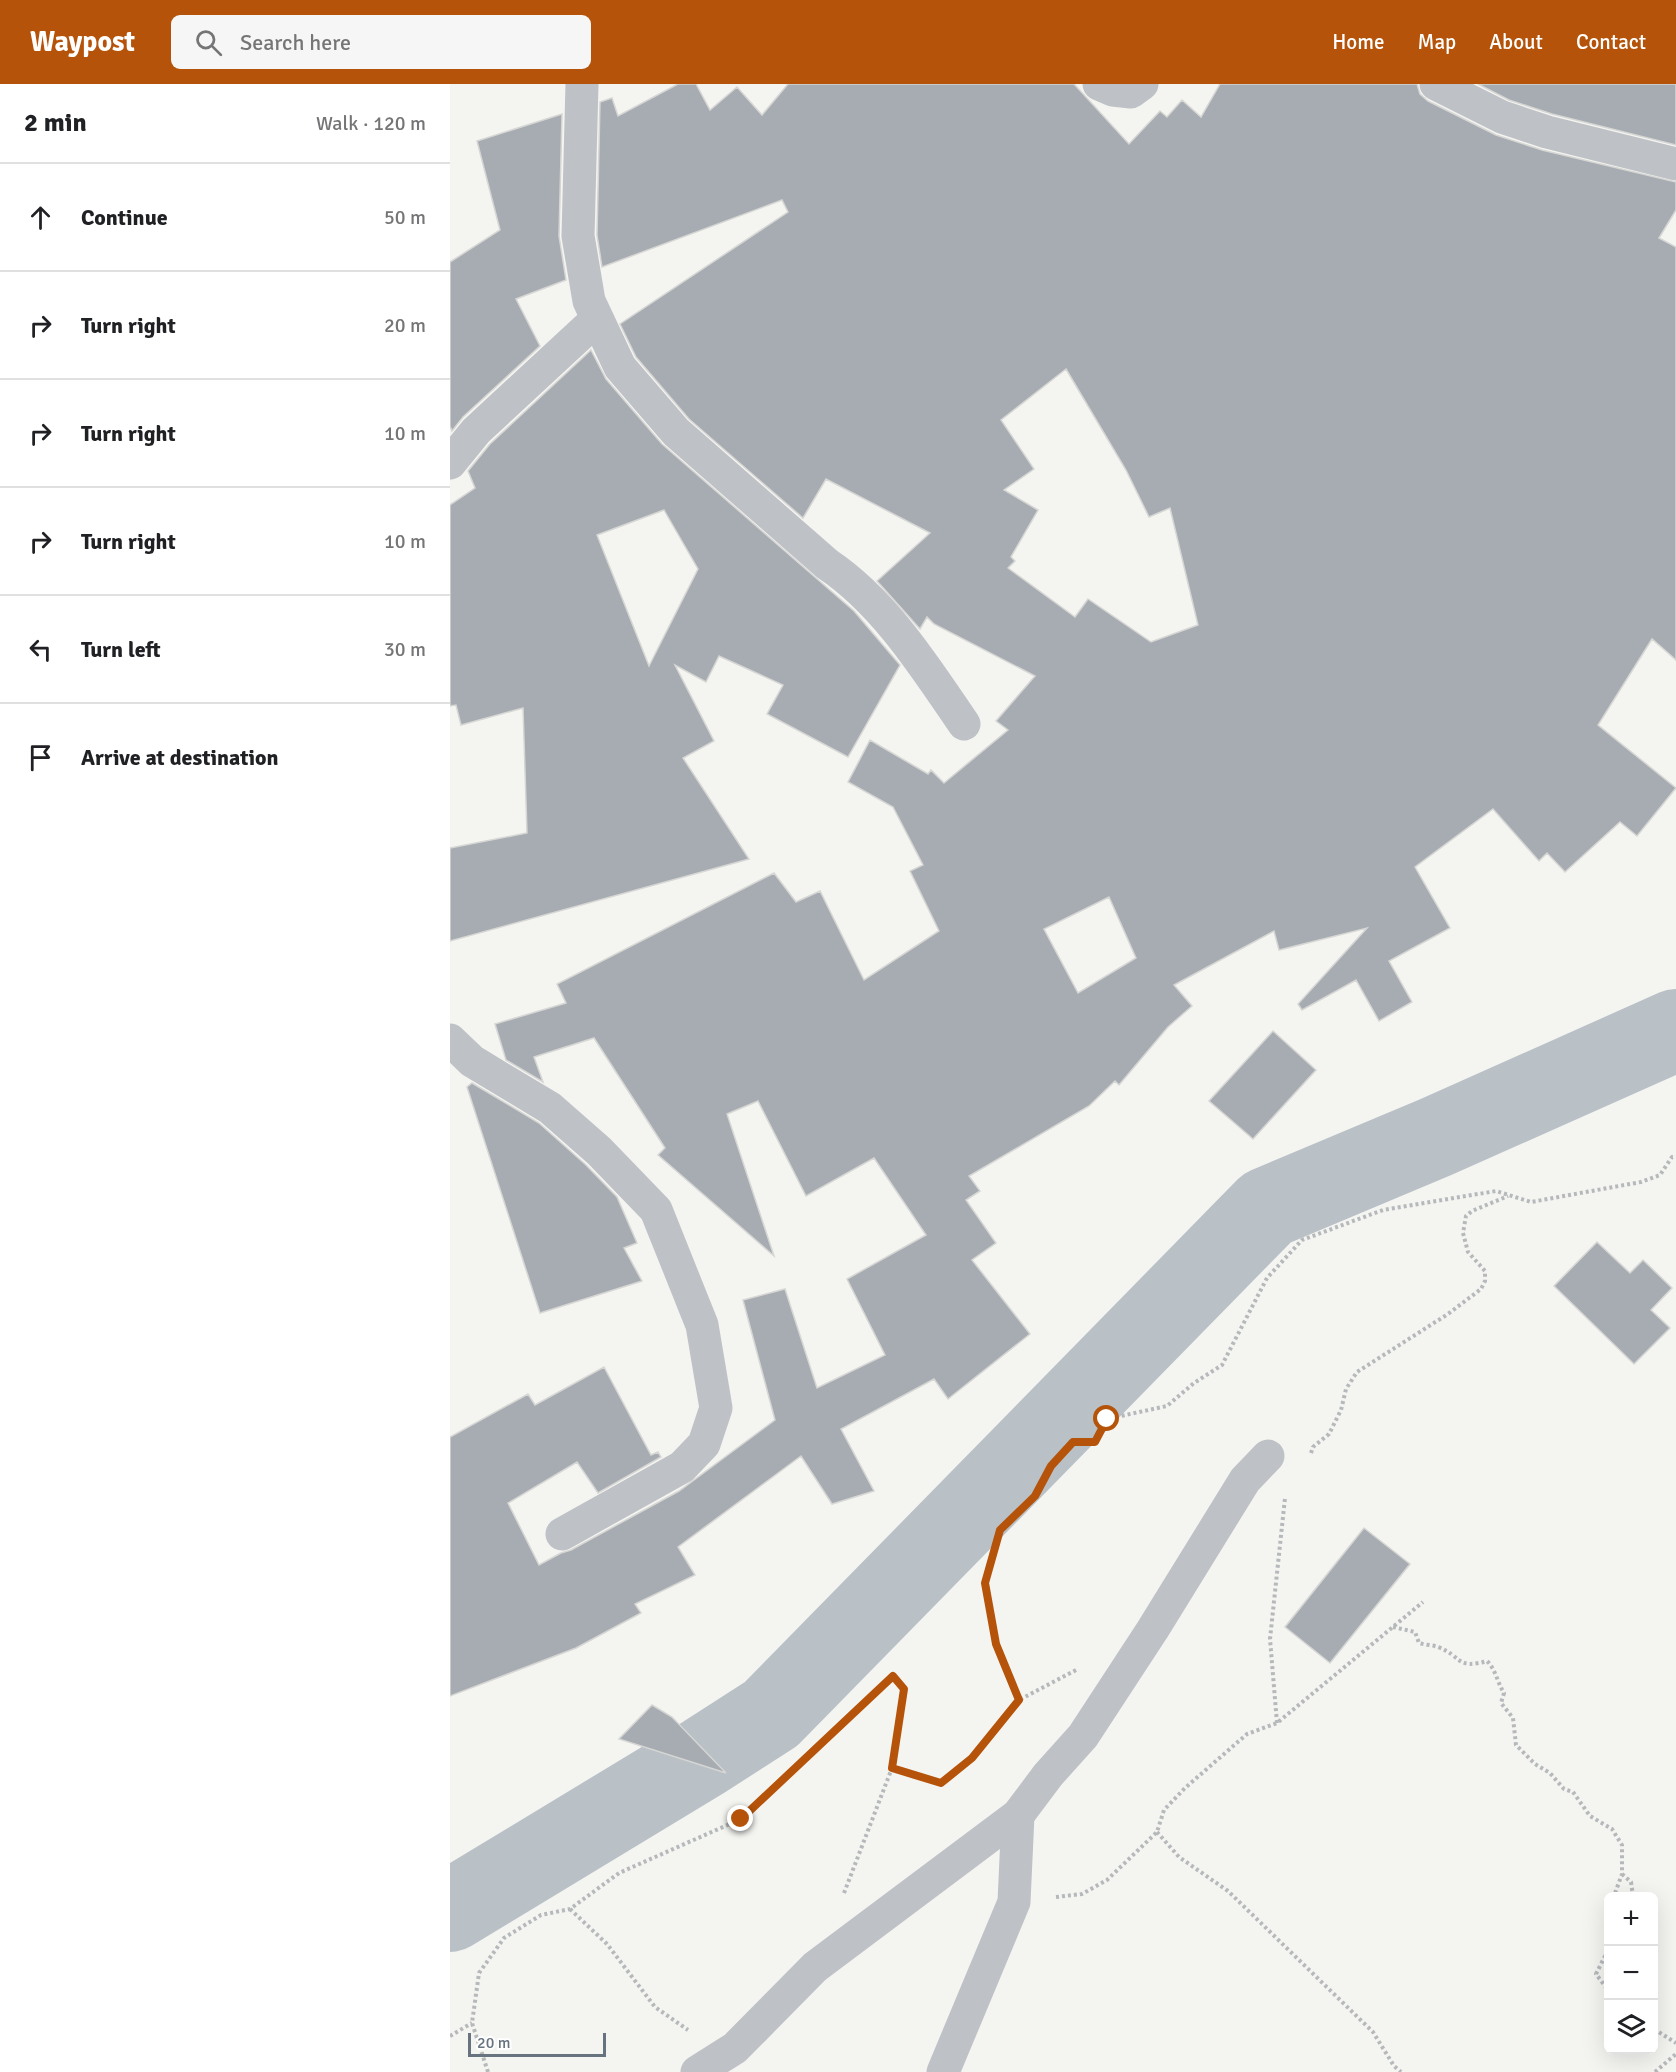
<!DOCTYPE html>
<meta charset="utf-8">
<style>
:root{--surface:#fff;--page:#f6f6f6;--text:#202124;--muted:#757577;--line:#e0e0e0;--accent:#b45309}
body{margin:0;font-family:Signika,sans-serif;background:var(--page);color:var(--text)}
.controls{position:absolute;right:18px;bottom:18px;display:grid;overflow:hidden;border-radius:9px;box-shadow:0 6px 24px #0002}
.controls button{width:54px;height:54px;display:grid;place-items:center;padding:0;border:0;border-bottom:2px solid var(--line);background:var(--surface);color:var(--text);font:30px sans-serif}
.scale{position:absolute;left:18px;bottom:15px;width:138px;box-sizing:border-box;padding-left:6px;border:3px solid #67737f;border-top:0;font-size:16px;line-height:21px;white-space:nowrap;color:#67737f;-webkit-text-stroke:4px #fff;paint-order:stroke}
.stop{position:absolute;width:18px;height:18px;margin:-14px;border:4px solid #b45309;border-radius:50%;background:#fff}
.stop.end{background:#b45309;border-color:#fff;box-shadow:0 2px 6px #0008}
.list{margin:0;padding:0;list-style:none}
h2{display:flex;justify-content:space-between;align-items:center;height:78px;margin:0;padding:0 24px;font-size:26px}
h2 small{font-size:20px;font-weight:400;color:var(--muted)}
.list li{display:grid;grid-template-columns:39px 1fr auto;gap:18px;align-items:center;box-sizing:border-box;height:108px;padding:0 24px;border-top:2px solid var(--line)}
.list b{display:block;font-size:22px;white-space:nowrap}
.list em{font-size:20px;font-style:normal;color:var(--muted)}
.icon{flex:none;width:33px;height:33px;fill:none;stroke:currentColor;stroke-width:2;stroke-linecap:round;stroke-linejoin:round}
.map{position:relative;flex:none;width:1226px;height:1988px;overflow:hidden}
header{display:flex;align-items:center;gap:36px;box-sizing:border-box;height:84px;padding:0 30px;background:var(--accent);color:#fff}
header strong{font-size:28px}
nav{display:flex;gap:33px;margin-inline-start:auto;font-size:21px}
.search{width:420px;height:54px;background:var(--page);display:flex;align-items:center;gap:15px;box-sizing:border-box;padding:0 21px;border-radius:9px;color:var(--muted);font-size:22px}
main{display:flex}
aside{flex:1;background:var(--surface)}
.map>svg:first-child{display:block}
</style>
<header>
<strong>Waypost</strong>
<div class="search"><svg class="icon" aria-label="search" viewBox="0 0 24 24"><circle cx="10" cy="10" r="6"/><path d="M15 15l6 6"/></svg>Search here</div>
<nav><a>Home</a><a>Map</a><a>About</a><a>Contact</a></nav>
</header>
<main>
<aside>
<h2>2 min<small>Walk · 120 m</small></h2>
<ul class="list">
<li><svg class="icon" aria-label="ahead" viewBox="0 0 24 24"><path d="M12 20V5M6 11l6-6 6 6"/></svg><div><b>Continue</b></div><em>50 m</em></li>
<li><svg class="icon" aria-label="right" viewBox="0 0 24 24"><path d="M7 20v-9h11M14 6l5 5-5 5"/></svg><div><b>Turn right</b></div><em>20 m</em></li>
<li><svg class="icon" aria-label="right" viewBox="0 0 24 24"><path d="M7 20v-9h11M14 6l5 5-5 5"/></svg><div><b>Turn right</b></div><em>10 m</em></li>
<li><svg class="icon" aria-label="right" viewBox="0 0 24 24"><path d="M7 20v-9h11M14 6l5 5-5 5"/></svg><div><b>Turn right</b></div><em>10 m</em></li>
<li><svg class="icon" aria-label="left" viewBox="0 0 24 24"><path d="M17 20v-9H6M10 6l-5 5 5 5"/></svg><div><b>Turn left</b></div><em>30 m</em></li>
<li><svg class="icon" aria-label="arrive" viewBox="0 0 24 24"><path d="M6 21V4h12l-3 4 3 4H6"/></svg><div><b>Arrive at destination</b></div></li>
</ul>
</aside>
<div class="map">
<svg width="1226" height="1988" viewBox="0 0 1226 1988">
<rect width="100%" height="100%" fill="#f4f4f1"/>
<g fill="none" stroke-linecap="round" stroke-linejoin="round">
<path stroke="#b9c1c7" stroke-width="82" d="M0 1827 251 1675 321 1630 817 1124 986 1053 1226 946"/>
</g>
<g fill="#a6acb1" stroke="#d6d6d4" stroke-width="1.5" fill-rule="evenodd">
<path d="M228 0H246L260 26 287 3 312 31 338 0H624L679 60 710 27 717 33 732 16 751 33 770 0H967L970 10 978 17 1046 51 1092 66 1226 98V126L1209 154 1226 163V576L1202 555 1148 641 1226 704 1187 752 1170 738 1115 788 1097 769 1089 777 1043 725 965 783 1000 844 939 877 962 918 929 937 906 896 852 926 848 920 917 844 829 866 824 847 724 901 742 922 718 943 669 1001 665 997 639 1022 519 1092 530 1107 516 1116 546 1159 522 1176 580 1250 498 1315 484 1295 391 1345 424 1407 382 1420 351 1372 228 1463 245 1491 185 1520 191 1529 126 1564 0 1612V1353L78 1310 85 1321 154 1283 201 1371 208 1368 211 1373 148 1409 127 1378 58 1419 89 1481 111 1469 121 1466 229 1407 325 1336 293 1216 335 1205 367 1304 435 1271 397 1195 476 1151 424 1074 356 1112 308 1017 277 1030 324 1172 208 1071 215 1064 144 954 84 973 93 998 56 976 45 940 116 919 107 900 324 789 346 818 370 807 414 896 489 847 460 787 473 781 443 723 398 698 420 656 478 690 481 686 494 699 558 646 546 637 585 592 484 540 477 533 470 545 427 497 480 449 376 395 353 434 239 335 186 273 170 240 338 128 332 116 152 183 147 151 150 18 162 14 168 32ZM616 285 676 386 699 433 720 424 748 541 701 558 638 515 625 533 558 484 565 477 561 473 588 426 554 406 584 385 551 336ZM659 813 686 874 628 909 594 845Z"/>
<path d="M1028 0H1226V61L1102 30 1059 16Z"/>
<path d="M112 30 109 152 116 196 66 215 90 262 13 333 2 347 0 342V178L50 146 27 57Z"/>
<path d="M141 266 156 295 212 360 404 527 450 581 398 673 317 630 333 601 269 572 256 598 225 581 264 657 233 674 299 775 0 857V764L77 749 73 624 11 641 6 621 0 622V421L25 404 18 387 40 360ZM214 426 248 485 199 582 147 451Z"/>
<path d="M823 947 866 986 803 1055 759 1017Z"/>
<path d="M22 999 89 1039 136 1081 167 1113 187 1159 174 1164 192 1197 90 1229 17 1003Z"/>
<path d="M1147 1158 1180 1189 1193 1176 1222 1204 1201 1226 1220 1244 1184 1280 1104 1202Z"/>
<path d="M914 1444 960 1480 880 1579 835 1543Z"/>
<path d="M202 1621 222 1633 276 1689 169 1655Z"/>
</g>
<g fill="none" stroke-linecap="round" stroke-linejoin="round">
<g stroke="#b6b9bb" stroke-width="4" stroke-dasharray="3 3" stroke-linecap="butt">
<path d="M861 1369 863 1363 879 1350 891 1326 896 1305 907 1288 998 1230 1031 1205 1035 1197V1187L1018 1168 1013 1149 1016 1132 1022 1127 1058 1112"/>
<path d="M943 1543 965 1548 969 1559C975 1561 983 1561 988 1563 1012 1572 1006 1586 1037 1577 1046 1586 1047 1598 1054 1609L1051 1619 1063 1634 1066 1661 1085 1680 1100 1689 1114 1705 1123 1708 1140 1732 1162 1745 1172 1761V1790L1164 1812"/>
<path d="M626 1586 569 1616 547 1560 535 1499 550 1446 585 1411 601 1382 623 1358H645L657 1335 717 1322 744 1299 772 1281 817 1194 852 1156 933 1126 1046 1107 1081 1118 1191 1098 1210 1091 1222 1073H1226"/>
<path d="M827 1639 820 1555 835 1414"/>
<path d="M707 1748 729 1773 778 1807 923 1948 944 1982 951 1988"/>
<path d="M1172 1790 1181 1798 1183 1812"/>
<path d="M394 1809 442 1684"/>
<path d="M606 1813 632 1810 657 1796 707 1748 714 1726 735 1704 797 1650 827 1639 973 1518"/>
<path d="M120 1825 157 1860 205 1923 238 1946"/>
<path d="M1158 1866 1146 1890 1158 1906"/>
<path d="M1204 1945 1226 1959"/>
<path d="M0 1952 22 1939"/>
<path d="M38 1988 22 1939 29 1889 54 1854 91 1831 120 1825 169 1789 291 1735 443 1591 454 1605 442 1684 491 1699 522 1675 569 1616"/>
<path d="M1205 1988 1226 1970"/>
</g>
<g stroke="#bec1c5" stroke-width="33">
<path d="M132 0 128 152 139 217 170 283 226 348 377 480C435 519 475 583 514 640"/>
<path d="M649 0 663 6 681 8 692 0"/>
<path d="M986 0 1052 33 1097 48 1226 80"/>
<path d="M0 379 26 347 147 235"/>
<path d="M0 956 22 977 100 1024 149 1067 206 1126 252 1241 266 1324 254 1360 232 1383 112 1450"/>
<path d="M247 1988 285 1964 365 1883 568 1731 598 1691 633 1652 703 1545 795 1396 818 1372"/>
<path d="M493 1988 564 1818 568 1731"/>
</g>
</g>
<g fill="none" stroke-linecap="round" stroke-linejoin="round">
<path stroke="#b45309" stroke-width="8" d="M291 1735 443 1592 454 1605 442 1684 491 1699 522 1674 569 1616 546 1560 535 1499 550 1446 585 1412 601 1382 623 1358H645L657 1335"/>
</g>
</svg>
<div class="controls">
<button>+</button>
<button>−</button>
<button><svg class="icon" aria-label="layers" viewBox="0 0 24 24"><path d="M12 4l9 5-9 5-9-5zM3 14l9 5 9-5"/></svg></button>
</div>
<div class="scale">20 m</div>
<div class="stop" style="left:657px;top:1335px"></div>
<div class="stop end" style="left:291px;top:1735px"></div>
</div>
</main>
